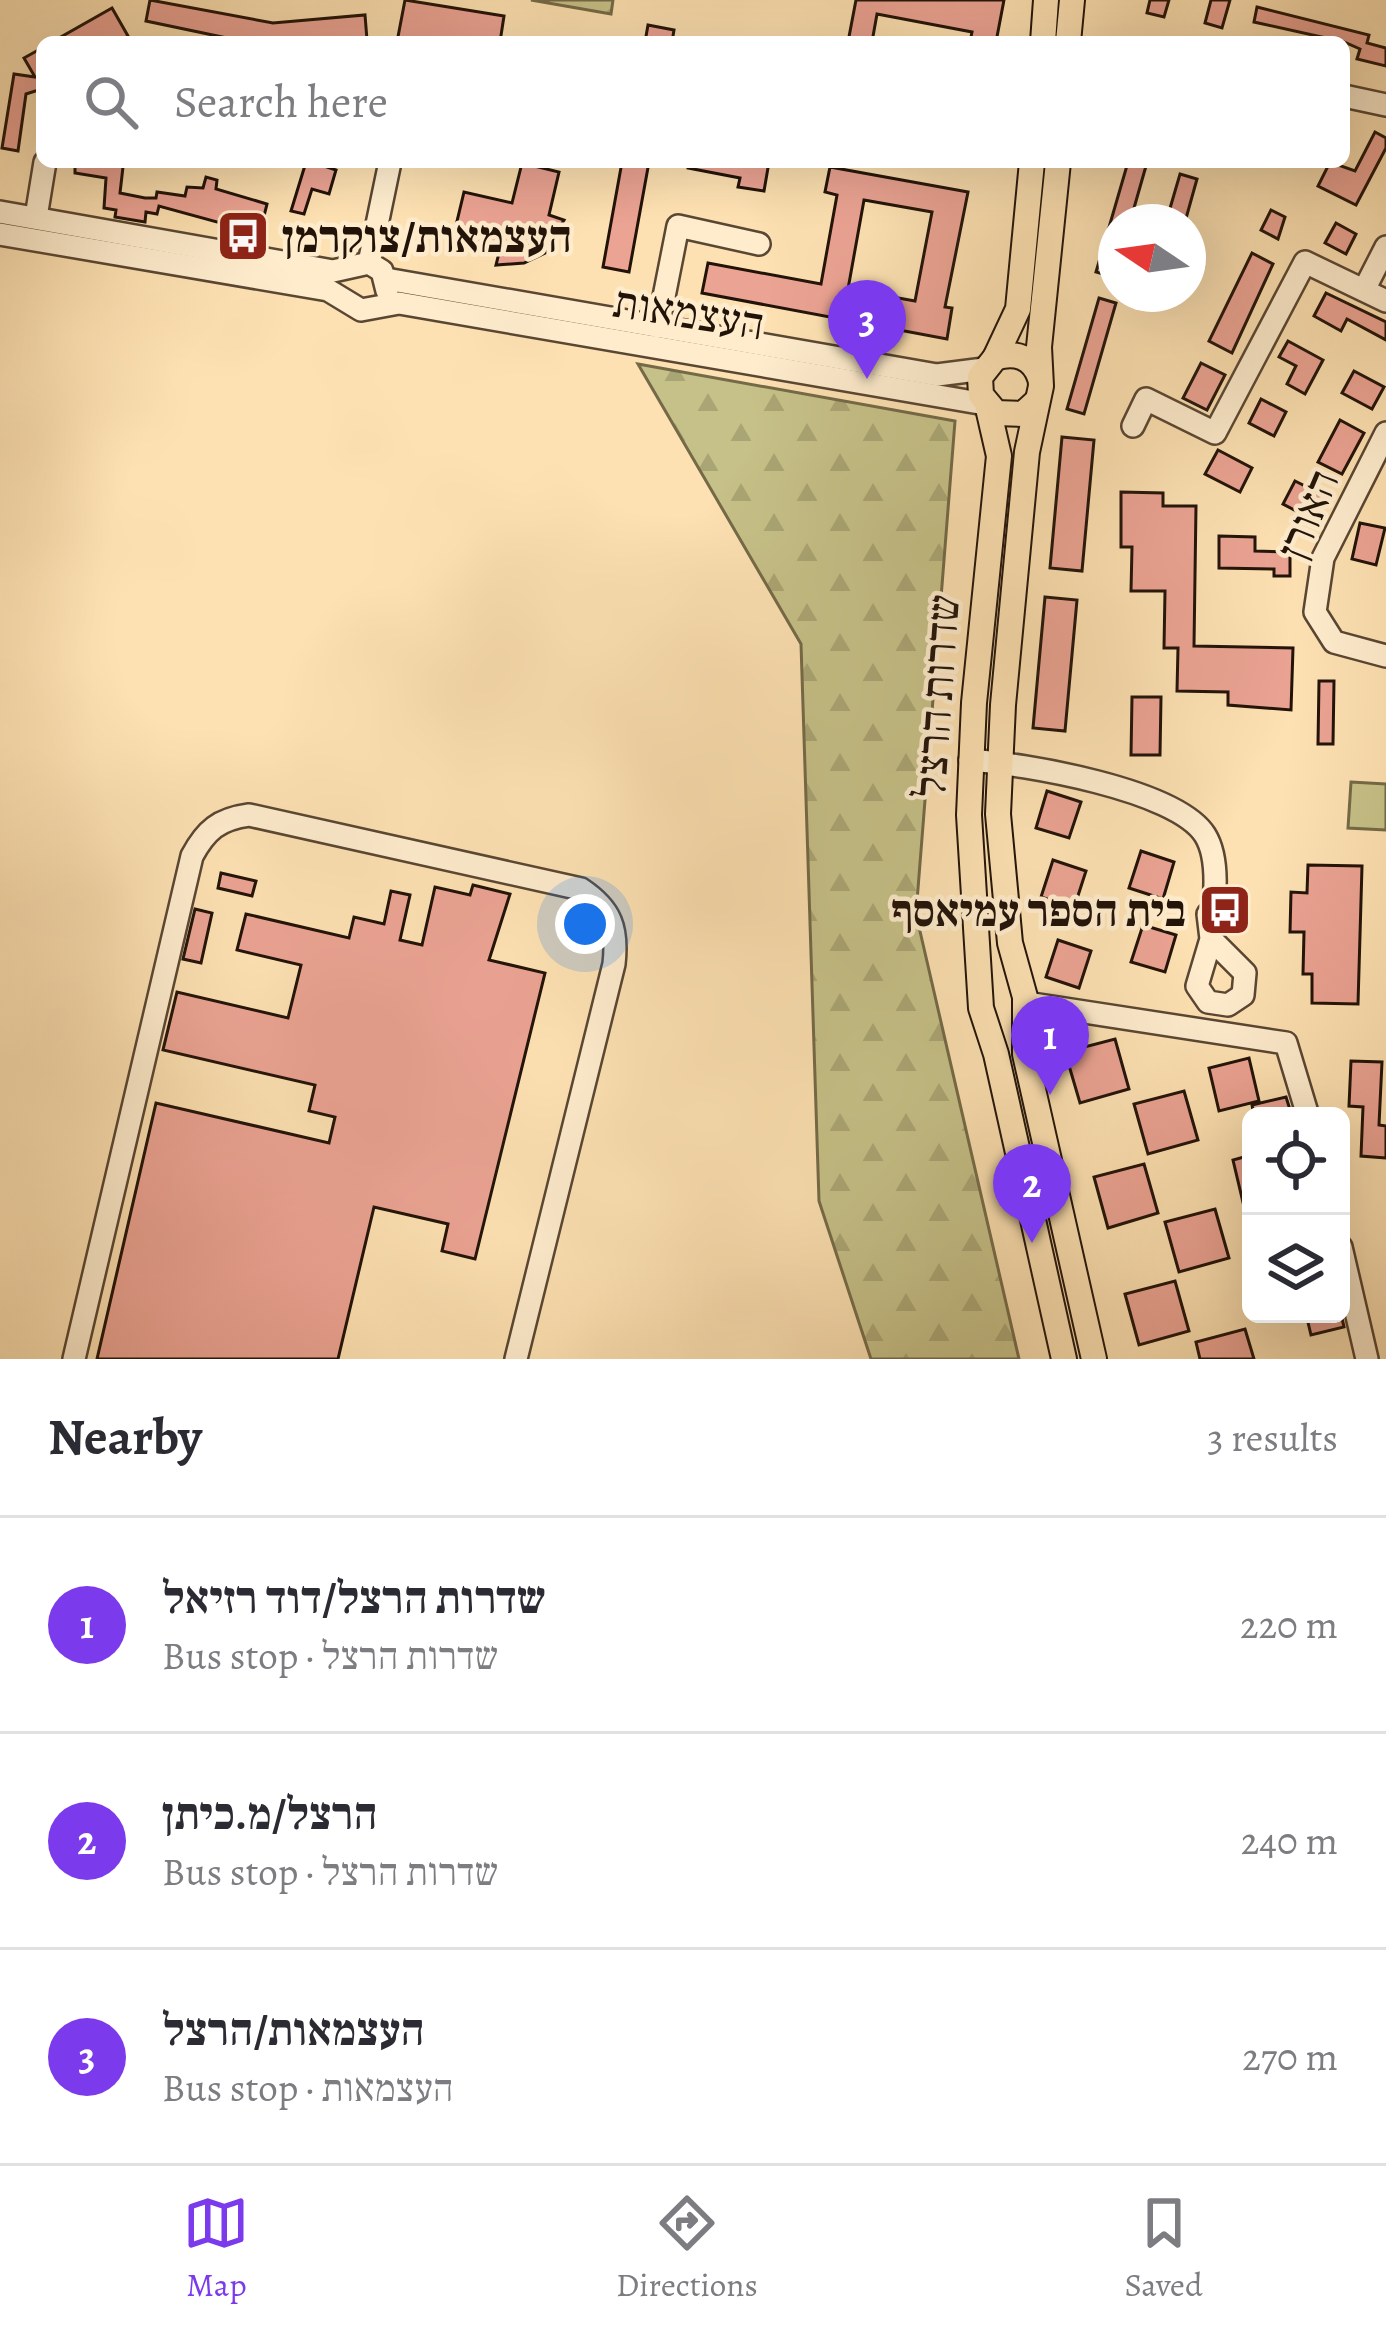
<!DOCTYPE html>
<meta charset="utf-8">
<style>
:root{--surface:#fff;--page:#f7f7f7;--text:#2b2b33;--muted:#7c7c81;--line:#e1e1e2;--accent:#7c3aed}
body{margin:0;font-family:Alegreya,"Frank Ruhl Libre",serif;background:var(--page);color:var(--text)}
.controls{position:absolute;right:36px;bottom:36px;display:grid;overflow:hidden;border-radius:18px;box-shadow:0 12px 48px #0002}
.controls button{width:108px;height:108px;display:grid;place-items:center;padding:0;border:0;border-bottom:3px solid var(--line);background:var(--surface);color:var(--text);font:60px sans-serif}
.compass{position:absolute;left:1098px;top:204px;width:108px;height:108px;border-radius:50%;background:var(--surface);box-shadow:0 12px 48px #0002;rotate:283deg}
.you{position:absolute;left:585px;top:924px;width:42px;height:42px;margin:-30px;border:9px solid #fff;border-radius:50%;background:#1a73e8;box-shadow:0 0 0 18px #1a73e833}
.badge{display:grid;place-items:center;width:78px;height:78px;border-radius:50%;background:var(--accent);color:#fff;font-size:39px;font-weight:700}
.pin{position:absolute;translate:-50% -99px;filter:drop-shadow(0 3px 6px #0008)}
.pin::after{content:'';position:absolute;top:63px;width:42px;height:36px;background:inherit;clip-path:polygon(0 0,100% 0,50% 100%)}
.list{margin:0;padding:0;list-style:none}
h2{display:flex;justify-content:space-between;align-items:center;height:156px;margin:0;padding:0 48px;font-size:51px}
h2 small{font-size:39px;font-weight:400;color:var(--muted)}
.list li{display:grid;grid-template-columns:78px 1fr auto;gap:36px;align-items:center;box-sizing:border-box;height:216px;padding:0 48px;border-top:3px solid var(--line)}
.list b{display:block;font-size:45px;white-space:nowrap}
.list p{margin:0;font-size:39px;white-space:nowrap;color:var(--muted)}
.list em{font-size:39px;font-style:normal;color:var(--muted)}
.icon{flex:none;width:66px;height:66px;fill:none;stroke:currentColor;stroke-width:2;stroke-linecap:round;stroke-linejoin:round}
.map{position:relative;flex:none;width:1386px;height:1359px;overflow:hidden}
.search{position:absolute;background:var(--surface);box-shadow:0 12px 48px #0002;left:36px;right:36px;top:36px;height:132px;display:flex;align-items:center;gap:30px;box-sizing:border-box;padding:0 42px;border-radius:18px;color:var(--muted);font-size:45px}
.sheet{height:804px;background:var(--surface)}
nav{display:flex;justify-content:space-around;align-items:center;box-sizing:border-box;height:168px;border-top:3px solid var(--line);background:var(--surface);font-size:33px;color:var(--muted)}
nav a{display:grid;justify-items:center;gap:6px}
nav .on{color:var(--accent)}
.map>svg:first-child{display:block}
</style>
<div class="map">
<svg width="1386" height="1359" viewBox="0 0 1386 1359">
<defs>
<pattern id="forest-firs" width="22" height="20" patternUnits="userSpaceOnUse" patternTransform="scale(3)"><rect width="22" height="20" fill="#c6c188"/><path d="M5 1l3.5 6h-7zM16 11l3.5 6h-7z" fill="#aaa574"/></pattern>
<pattern id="park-crowns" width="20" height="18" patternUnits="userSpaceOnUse" patternTransform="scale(3)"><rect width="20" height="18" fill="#c6c188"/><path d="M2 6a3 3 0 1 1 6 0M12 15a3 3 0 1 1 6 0" fill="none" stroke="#aaa574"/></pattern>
</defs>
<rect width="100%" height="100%" fill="#fde1b2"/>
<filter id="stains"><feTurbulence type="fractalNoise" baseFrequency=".00167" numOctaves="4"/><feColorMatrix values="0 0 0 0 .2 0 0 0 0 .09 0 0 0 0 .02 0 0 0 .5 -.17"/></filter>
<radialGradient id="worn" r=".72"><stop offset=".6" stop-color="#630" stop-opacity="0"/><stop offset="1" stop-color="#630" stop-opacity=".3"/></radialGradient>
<path fill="#c6c188" stroke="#746a48" stroke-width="3" d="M1351 782 1386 784V830L1348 828Z"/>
<path fill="url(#forest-firs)" stroke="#746a48" stroke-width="3" d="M638 364 955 421 916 914 1019 1359H871L819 1201 801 644Z"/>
<path fill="url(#park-crowns)" stroke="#746a48" stroke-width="3" d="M531 0H613L611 14Z"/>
<g fill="#eba393" stroke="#221309" stroke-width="3" fill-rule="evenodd">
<path d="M150 0 273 23 365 15 367 40 246 42 146 21Z"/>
<path d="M405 0 504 16 500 42H397Z"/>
<path d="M856 0H1004L996 42H970L972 32 877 14 872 42H848Z"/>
<path d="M1150 0H1169L1164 17 1147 13Z"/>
<path d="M1211 0H1230L1222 28 1205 23Z"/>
<path d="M1257 7 1369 35 1367 43 1386 48V66L1357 59 1360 49 1344 42 1254 22Z"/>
<path d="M112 8 128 36 118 42H52Z"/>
<path d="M648 25 674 30 672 42H645Z"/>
<path d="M42 48V89L26 94 18 151 2 148 14 74 35 77 24 58Z"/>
<path d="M1375 132 1386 138V148L1356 205 1318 186 1330 162 1355 171Z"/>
<path d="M100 162 123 167 120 193 145 198H156L157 192 185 196 187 187 203 188 206 177 217 180 216 189 267 204 263 220 258 219 255 234 244 232V240L230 238 232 226 159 206 157 214 146 212 145 222 115 217 116 210 104 208 106 178 75 173V167Z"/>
<path d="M306 162H325L324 166 336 170 329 194 312 189 304 214 291 211Z"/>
<path d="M622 162H649L629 272 603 267Z"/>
<path d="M688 162H769L764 191 738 187 740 178 688 168Z"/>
<path d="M1128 162 1146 166 1130 222H1116L1114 277 1096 272Z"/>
<path d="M522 163 559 172 549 215 564 220 545 253 524 263 496 265 500 249 453 238 464 192 512 203Z"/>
<path d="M830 167 968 192 945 307 952 308 947 339 702 293 708 263 821 284 837 195 825 192ZM864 200 932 212 915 301 848 289Z"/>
<path d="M1180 174 1197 179 1185 222H1166Z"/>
<path d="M1271 210 1285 217 1278 239 1261 230Z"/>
<path d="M1336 223 1356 234 1346 254 1325 243Z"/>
<path d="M1252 253 1273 264 1232 353 1209 341Z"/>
<path d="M1326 293 1386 322V340L1347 319 1341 331 1314 316Z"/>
<path d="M1099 298 1116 303 1084 414 1067 409Z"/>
<path d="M1288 341 1323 360 1305 394 1287 384 1296 366 1279 357Z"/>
<path d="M1201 363 1225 375 1207 410 1183 398Z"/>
<path d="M1354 371 1384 387 1372 409 1342 393Z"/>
<path d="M1261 399 1286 412 1274 436 1249 423Z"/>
<path d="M1340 420 1364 433 1342 474 1318 462Z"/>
<path d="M1062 437 1094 440 1082 571 1050 568Z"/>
<path d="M1218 450 1252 468 1240 492 1205 474Z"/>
<path d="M1295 481 1327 497 1315 521 1283 504Z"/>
<path d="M1121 492 1163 493V506H1196L1194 646 1293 648 1291 710 1228 705V692L1177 691 1178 648H1164L1165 591H1131L1132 547H1121Z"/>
<path d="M1360 523 1385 528 1376 565 1352 559Z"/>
<path d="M1219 536 1255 537V551L1290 552V576H1274V569L1219 568Z"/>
<path d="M1045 597 1077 600 1065 731 1033 728Z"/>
<path d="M1319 681H1334L1333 744H1318Z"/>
<path d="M1132 697H1161L1160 755H1131Z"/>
<path d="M1047 791 1081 802 1069 838 1036 828Z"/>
<path d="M1141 851 1174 862 1163 899 1129 888Z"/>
<path d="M1053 860 1086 871 1074 908 1041 897Z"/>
<path d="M1308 865 1362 866 1358 1004 1312 1003V974H1303L1304 932H1290L1291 892 1307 893Z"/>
<path d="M221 873 256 881 252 896 218 888Z"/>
<path d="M473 885 510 894 489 960 545 973 475 1259 442 1251 448 1224 374 1207 338 1359H97L156 1103 329 1143 335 1117 309 1111 315 1085 163 1050 177 992 288 1018 301 965 237 950 246 914 349 938 354 917 384 924 391 891 410 895 400 940 422 945 435 887 470 895Z"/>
<path d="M195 909 212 913 201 963 183 959Z"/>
<path d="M1143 925 1176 935 1165 972 1131 962Z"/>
<path d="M1058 940 1091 951 1079 988 1046 977Z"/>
<path d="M1115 1039 1129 1089 1080 1103 1065 1052Z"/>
<path d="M1249 1058 1259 1101 1219 1111 1209 1068Z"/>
<path d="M1351 1061 1382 1062 1379 1125 1386 1126V1158L1361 1156 1363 1107 1349 1106Z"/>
<path d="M1184 1091 1198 1140 1148 1154 1134 1104Z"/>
<path d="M1286 1097 1292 1116H1254L1252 1105Z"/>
<path d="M1251 1155V1215H1246L1233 1160Z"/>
<path d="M1144 1164 1158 1213 1108 1228 1094 1177Z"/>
<path d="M1215 1209 1229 1258 1179 1272 1165 1222Z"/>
<path d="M1175 1281 1189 1331 1139 1345 1125 1294Z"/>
<path d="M1306 1314H1341L1344 1327 1311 1335Z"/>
<path d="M1245 1329 1254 1359H1200L1196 1342Z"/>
</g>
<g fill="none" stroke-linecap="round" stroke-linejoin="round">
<g stroke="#594633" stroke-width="26">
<g id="minor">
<path d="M1344 96 1386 105"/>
<path d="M0 212 333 271 369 263 382 271 387 291"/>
<path d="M36 217 45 162"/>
<path d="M0 234 328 290 361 310 399 303 985 404"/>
<path d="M369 263 390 162"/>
<path d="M386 279 937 375 984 369"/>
<path d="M1364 290 1386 247"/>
<path d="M658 327 678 226 759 244"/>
<path d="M1133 426 1146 399 1215 433 1305 262 1386 301"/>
<path d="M1386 433 1323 558 1315 612 1334 642 1386 656"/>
<path d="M970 760C1023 764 1176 789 1205 835 1220 859 1215 901 1211 927"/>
<path d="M1208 914 1211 939 1197 986 1208 1002 1228 1005 1243 995 1245 973 1211 939"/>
<path d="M1026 1003 1286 1043 1308 1116"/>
<path d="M1341 1247 1367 1359"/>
<path d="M74 1359 192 856C206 830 219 819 249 815L581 889C611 909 618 928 614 964L516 1359"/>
</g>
</g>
<g stroke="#221309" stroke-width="28">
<g id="major">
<path d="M1043 42 1046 0"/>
<path d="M1068 42 1072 0"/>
<path d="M1058 162 1039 347 1041 386 1027 452 1003 705 998 814 1010 943 1025 997V1054L1094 1359"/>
<path d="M995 358 1018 309 1032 162"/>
<path d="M1037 401 1023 414 996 413 981 395 980 377 995 358C1015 351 1033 357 1040 378"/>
<path d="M988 408 999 456 974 703 969 815 981 1008 996 1054 1064 1359"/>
</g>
</g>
<use href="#minor" stroke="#feeccd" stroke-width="21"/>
<use href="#major" stroke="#fde1b2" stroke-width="24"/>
</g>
<defs>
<g id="bus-square" transform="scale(2.7)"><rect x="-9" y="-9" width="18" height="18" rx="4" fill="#8f2418" stroke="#feeccd"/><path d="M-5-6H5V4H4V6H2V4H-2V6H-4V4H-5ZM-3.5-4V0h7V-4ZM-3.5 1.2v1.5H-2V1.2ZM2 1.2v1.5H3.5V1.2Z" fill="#fff"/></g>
</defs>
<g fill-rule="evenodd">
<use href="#bus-square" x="243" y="236"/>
<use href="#bus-square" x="1225" y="910"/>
</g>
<g text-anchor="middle" stroke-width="9" stroke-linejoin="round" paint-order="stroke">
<g font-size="45" font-weight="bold" fill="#221309" stroke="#feeccd" text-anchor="start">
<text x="282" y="252">העצמאות/צוקרמן</text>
<text x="1186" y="926" text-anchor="end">בית הספר עמיאסף</text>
</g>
<g font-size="45" fill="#221309" stroke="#feeccd">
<text transform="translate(689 312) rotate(9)" y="16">העצמאות</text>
<text transform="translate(1307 514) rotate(-67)" y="16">האורן</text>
<text transform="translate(936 696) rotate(-86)" y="16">שדרות הרצל</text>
</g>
</g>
<rect width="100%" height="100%" filter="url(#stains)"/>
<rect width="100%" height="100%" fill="url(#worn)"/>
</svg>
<div class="controls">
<button><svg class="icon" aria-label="locate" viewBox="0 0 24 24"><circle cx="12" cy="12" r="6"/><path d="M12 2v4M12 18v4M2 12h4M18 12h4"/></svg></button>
<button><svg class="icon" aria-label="layers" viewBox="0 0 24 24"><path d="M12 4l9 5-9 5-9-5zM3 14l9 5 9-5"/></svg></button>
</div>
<svg class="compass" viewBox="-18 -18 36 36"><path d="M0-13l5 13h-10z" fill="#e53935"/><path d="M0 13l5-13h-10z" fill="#7c7c81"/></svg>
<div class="you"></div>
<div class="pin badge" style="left:1050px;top:1095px">1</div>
<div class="pin badge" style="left:1032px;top:1243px">2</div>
<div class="pin badge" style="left:867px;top:379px">3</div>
<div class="search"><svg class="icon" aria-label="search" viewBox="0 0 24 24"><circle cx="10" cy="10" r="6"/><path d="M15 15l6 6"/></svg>Search here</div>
</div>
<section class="sheet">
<h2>Nearby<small>3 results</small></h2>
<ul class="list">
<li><span class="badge">1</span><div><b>שדרות הרצל/דוד רזיאל</b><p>Bus stop · שדרות הרצל</p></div><em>220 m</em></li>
<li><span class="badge">2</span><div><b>הרצל/מ.כיתן</b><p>Bus stop · שדרות הרצל</p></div><em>240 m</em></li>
<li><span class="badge">3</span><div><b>העצמאות/הרצל</b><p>Bus stop · העצמאות</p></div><em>270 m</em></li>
</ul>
</section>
<nav>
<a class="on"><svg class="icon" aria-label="map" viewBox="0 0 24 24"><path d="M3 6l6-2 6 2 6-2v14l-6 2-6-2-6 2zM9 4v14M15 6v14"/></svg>Map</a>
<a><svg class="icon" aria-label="directions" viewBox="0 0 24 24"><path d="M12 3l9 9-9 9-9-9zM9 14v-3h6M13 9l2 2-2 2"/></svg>Directions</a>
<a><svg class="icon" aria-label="saved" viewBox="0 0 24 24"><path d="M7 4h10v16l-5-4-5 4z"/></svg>Saved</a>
</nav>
